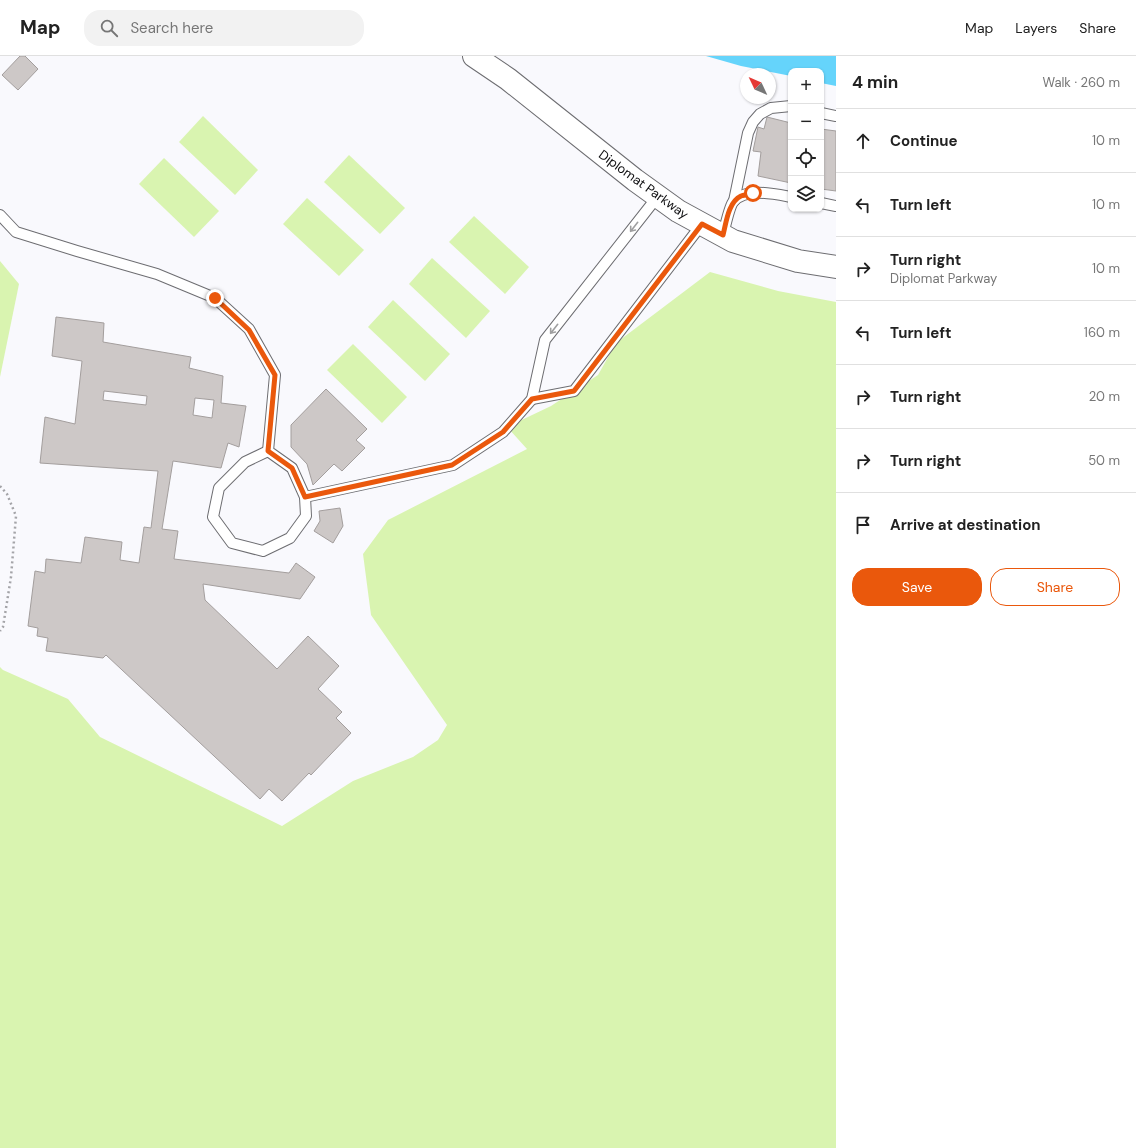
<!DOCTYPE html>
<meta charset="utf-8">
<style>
:root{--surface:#fff;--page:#f2f2f2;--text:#222;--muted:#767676;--line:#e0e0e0;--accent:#ea580c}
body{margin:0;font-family:"DM Sans",sans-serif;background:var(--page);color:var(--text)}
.controls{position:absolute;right:12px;top:12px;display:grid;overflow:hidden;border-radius:8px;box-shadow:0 1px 3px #0004}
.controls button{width:36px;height:36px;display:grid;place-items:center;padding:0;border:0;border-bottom:1px solid var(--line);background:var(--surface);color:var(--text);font:20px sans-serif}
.compass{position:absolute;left:740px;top:12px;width:36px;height:36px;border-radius:50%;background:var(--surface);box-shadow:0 1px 3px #0004;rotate:314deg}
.stop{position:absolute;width:12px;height:12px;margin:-9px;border:3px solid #ea580c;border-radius:50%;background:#fff}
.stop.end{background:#ea580c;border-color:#fff;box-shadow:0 1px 4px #0008}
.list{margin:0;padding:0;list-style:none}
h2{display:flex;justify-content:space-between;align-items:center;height:52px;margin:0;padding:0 16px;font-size:17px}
h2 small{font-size:13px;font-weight:400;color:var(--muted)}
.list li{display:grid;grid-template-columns:26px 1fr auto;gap:12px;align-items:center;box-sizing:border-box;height:64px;padding:0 16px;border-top:1px solid var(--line)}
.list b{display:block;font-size:15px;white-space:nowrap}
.list p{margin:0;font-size:13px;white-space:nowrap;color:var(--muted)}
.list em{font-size:13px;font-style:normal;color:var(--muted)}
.actions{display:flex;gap:8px;padding:12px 16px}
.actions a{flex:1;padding:9px 0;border:1px solid var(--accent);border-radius:16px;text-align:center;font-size:14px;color:var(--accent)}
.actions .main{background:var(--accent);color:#fff}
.icon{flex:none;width:22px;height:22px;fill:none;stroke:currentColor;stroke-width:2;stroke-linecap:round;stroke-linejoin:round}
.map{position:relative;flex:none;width:836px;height:1092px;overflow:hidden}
header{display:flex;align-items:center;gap:24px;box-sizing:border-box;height:56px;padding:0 20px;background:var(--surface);border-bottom:1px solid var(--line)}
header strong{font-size:19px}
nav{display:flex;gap:22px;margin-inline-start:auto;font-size:14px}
.search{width:280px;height:36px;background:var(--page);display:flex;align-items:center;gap:10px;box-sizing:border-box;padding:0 14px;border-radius:16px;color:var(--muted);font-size:15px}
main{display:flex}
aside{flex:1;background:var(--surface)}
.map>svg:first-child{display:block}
</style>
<header>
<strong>Map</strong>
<div class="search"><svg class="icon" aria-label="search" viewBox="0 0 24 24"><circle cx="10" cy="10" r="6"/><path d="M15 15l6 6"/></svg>Search here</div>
<nav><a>Map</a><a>Layers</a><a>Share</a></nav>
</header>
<main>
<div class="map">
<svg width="836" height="1092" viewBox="0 0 836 1092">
<rect width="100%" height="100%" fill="#f9f9fd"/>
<g fill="#d9f4b0">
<path d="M203 60 258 114 235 139 179 86Z"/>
<path d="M349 99 405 152 380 178 324 126Z"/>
<path d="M164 102 219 155 194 181 139 128Z"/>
<path d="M307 142 364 194 339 220 283 168Z"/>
<path d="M474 160 529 211 505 238 449 186Z"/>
<path d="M432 202 490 255 466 282 409 228Z"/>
<path d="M0 205 19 228 0 321Z"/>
<path d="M710 216 778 235 836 246V1092H0V611L3 614 68 643 100 681 282 770 353 725 413 701 438 684 447 669 371 559 363 498 388 464 527 393 507 371 551 350 598 319 616 287Z"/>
<path d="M393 244 450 298 425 325 368 271Z"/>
<path d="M353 288 407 341 382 367 327 314Z"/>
</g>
<path fill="#65d4fb" d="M706 0H836V30L821 27V15H791V20L741 10Z"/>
<g fill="#cdc8c7" stroke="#a39e9d" fill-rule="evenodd">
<path d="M20 0H25L38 13 18 34 2 19Z"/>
<path d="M767 61 791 67V127L758 120 761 96 753 95 758 71 764 73Z"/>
<path d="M821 73 836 75V135L821 133Z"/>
<path d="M56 261 104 267 103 286 191 301 189 312 223 320 221 347 246 350 239 391 228 387 221 412 173 405 162 473 178 475 174 503 289 517 296 507 315 521 300 543 203 528 205 544 277 613 308 580 339 610 318 633 342 656 336 662 351 677 311 719 309 717 282 745 269 733 260 743 106 599 103 602 46 595 48 582 37 580 38 572 28 570 35 515 45 517 46 503 81 507 85 481 122 486 120 504 139 507 144 471 151 472 158 415 40 407 45 361 75 368 82 305 52 300ZM104 335 147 340 146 349 103 344ZM195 342 214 344 212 362 193 359Z"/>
<path d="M326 333 367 373 356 384 365 392 342 415 334 408 313 429 307 408 291 391V369Z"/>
<path d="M340 452 343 470 333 487 314 475 320 465 319 455Z"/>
</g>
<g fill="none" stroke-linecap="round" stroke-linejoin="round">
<g stroke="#6d6d71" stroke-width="12">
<g id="lane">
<path d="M821 57 836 60"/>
<path d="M734 145 748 77 753 66 760 58 771 52 791 50"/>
<path d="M821 147 836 150"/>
<path d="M0 159 16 176 77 195 157 218 215 242 249 273 275 319 268 395 292 412 305 441 453 409 503 376 532 343 545 284 658 140"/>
<path d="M723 179C725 171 729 152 733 146 745 131 775 138 791 141"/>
<path d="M532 343 574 335 702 168"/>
<path d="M268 395 245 406 219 432 213 461 232 487 263 495 290 482 306 460 305 441"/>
</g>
</g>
<g stroke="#6d6d71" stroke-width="24">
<path id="secondary" d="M474 0 508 23 635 124 678 155 733 185 798 205 836 211"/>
</g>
<path stroke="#a4a4a8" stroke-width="2.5" stroke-dasharray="2 3" stroke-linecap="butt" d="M0 430 7 438 16 460 11 521 3 571 0 575"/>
<use href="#lane" stroke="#fff" stroke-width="10"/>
<use href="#secondary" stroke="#fff" stroke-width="22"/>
</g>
<defs><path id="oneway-shaft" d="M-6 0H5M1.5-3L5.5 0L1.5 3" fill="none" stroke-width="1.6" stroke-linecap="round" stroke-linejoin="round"/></defs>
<g stroke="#9f9fa0">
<use href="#oneway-shaft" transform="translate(634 171) rotate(128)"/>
<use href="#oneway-shaft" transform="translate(554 273) rotate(128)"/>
</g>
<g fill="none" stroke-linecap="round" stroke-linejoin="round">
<path stroke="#ea580c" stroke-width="5" d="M215 242 249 274 275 319 268 395 292 412 305 441 452 409 503 376 532 343 574 335 702 168 723 179C726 168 728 146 741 140 744 139 749 138 753 137"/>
</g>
<g text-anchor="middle" stroke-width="3.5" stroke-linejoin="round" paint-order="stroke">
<g font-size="13" fill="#0f0f11" stroke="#fff">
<text transform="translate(644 128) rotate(36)" y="5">Diplomat Parkway</text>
</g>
</g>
</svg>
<div class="controls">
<button>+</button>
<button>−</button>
<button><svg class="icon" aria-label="locate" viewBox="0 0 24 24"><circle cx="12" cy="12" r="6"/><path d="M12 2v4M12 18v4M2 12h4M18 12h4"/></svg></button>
<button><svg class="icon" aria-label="layers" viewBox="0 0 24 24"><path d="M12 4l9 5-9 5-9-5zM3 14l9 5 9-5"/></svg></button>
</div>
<svg class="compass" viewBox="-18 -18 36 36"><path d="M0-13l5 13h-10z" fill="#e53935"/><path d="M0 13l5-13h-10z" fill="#767676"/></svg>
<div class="stop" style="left:753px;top:137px"></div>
<div class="stop end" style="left:215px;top:242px"></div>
</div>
<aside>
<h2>4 min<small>Walk · 260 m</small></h2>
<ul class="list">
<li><svg class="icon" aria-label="ahead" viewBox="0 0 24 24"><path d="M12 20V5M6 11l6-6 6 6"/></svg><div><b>Continue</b></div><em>10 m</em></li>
<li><svg class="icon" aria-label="left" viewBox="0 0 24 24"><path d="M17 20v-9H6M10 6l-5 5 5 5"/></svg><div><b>Turn left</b></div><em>10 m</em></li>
<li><svg class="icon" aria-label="right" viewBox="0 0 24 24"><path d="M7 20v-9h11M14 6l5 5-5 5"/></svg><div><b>Turn right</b><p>Diplomat Parkway</p></div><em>10 m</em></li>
<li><svg class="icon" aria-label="left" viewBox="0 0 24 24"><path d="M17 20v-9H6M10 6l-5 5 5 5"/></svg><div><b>Turn left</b></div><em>160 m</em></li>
<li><svg class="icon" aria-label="right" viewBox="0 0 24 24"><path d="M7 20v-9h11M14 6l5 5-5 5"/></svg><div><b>Turn right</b></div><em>20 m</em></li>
<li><svg class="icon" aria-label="right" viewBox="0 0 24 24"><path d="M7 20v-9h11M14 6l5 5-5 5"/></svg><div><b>Turn right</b></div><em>50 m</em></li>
<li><svg class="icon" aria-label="arrive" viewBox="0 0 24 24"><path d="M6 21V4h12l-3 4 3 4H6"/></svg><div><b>Arrive at destination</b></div></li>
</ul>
<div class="actions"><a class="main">Save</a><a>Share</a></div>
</aside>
</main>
